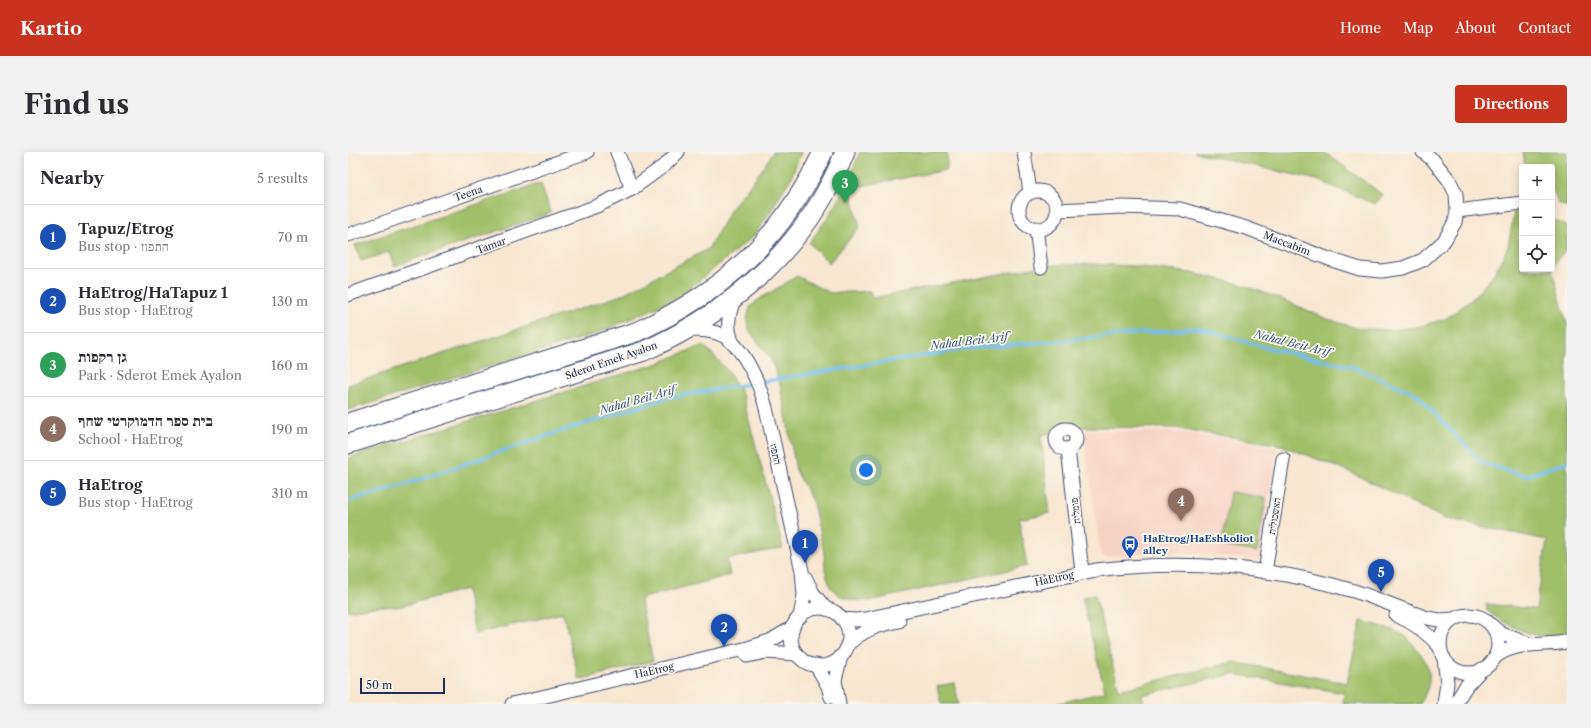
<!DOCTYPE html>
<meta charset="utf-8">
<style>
:root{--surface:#fff;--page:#f2f2f3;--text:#2b2b33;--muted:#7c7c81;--line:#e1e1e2;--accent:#c8321e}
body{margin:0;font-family:"Libre Caslon Text","Frank Ruhl Libre",serif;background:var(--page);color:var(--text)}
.controls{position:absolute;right:12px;top:12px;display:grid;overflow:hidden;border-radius:4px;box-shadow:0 2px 10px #0003}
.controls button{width:36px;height:36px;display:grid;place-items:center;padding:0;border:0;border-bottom:1px solid var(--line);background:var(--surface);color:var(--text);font:20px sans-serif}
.scale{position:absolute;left:12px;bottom:10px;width:85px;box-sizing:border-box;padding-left:4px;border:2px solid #1b2f5e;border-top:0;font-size:11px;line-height:14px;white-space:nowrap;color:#1b2f5e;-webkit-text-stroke:3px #fbf7ec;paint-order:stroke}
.you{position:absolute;left:518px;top:318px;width:14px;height:14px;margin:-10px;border:3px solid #fff;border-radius:50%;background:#1a73e8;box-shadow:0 0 0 6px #1a73e833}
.badge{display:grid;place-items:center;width:26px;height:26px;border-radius:50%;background:var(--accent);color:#fff;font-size:13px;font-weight:700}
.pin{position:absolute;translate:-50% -33px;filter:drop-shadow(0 1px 2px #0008)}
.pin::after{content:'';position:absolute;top:21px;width:14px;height:12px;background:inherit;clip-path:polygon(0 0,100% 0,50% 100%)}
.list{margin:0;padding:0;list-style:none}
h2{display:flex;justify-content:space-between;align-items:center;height:52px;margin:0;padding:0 16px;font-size:17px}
h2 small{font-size:13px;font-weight:400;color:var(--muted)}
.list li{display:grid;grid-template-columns:26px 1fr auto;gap:12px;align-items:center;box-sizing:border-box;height:64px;padding:0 16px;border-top:1px solid var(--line)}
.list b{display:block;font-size:15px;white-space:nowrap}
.list p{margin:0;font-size:13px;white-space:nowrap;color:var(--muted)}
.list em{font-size:13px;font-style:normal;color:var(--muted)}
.icon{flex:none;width:22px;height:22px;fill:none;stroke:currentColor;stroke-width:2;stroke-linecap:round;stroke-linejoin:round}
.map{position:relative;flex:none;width:1219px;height:552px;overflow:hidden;border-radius:4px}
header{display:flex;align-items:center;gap:24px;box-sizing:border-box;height:56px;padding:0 20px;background:var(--accent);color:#fff}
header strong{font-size:19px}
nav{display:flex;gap:22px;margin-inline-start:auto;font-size:14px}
.intro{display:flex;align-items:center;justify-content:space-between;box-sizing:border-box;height:96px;padding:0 24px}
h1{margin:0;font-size:28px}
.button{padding:10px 18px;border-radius:4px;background:var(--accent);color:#fff;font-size:14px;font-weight:700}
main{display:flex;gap:24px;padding:0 24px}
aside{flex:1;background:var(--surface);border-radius:4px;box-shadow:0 2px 10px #0003}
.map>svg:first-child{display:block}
</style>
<header>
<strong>Kartio</strong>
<nav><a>Home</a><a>Map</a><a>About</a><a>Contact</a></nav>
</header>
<div class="intro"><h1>Find us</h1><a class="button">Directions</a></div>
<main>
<aside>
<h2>Nearby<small>5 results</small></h2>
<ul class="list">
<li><span class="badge" style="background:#1a4fb4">1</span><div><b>Tapuz/Etrog</b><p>Bus stop · התפוז</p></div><em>70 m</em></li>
<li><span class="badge" style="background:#1a4fb4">2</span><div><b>HaEtrog/HaTapuz 1</b><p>Bus stop · HaEtrog</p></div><em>130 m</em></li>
<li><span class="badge" style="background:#2e9e5b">3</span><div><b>גן רקפות</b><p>Park · Sderot Emek Ayalon</p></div><em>160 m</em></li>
<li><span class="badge" style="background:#8d6e63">4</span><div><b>בית ספר הדמוקרטי שחף</b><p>School · HaEtrog</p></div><em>190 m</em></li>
<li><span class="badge" style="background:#1a4fb4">5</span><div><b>HaEtrog</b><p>Bus stop · HaEtrog</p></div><em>310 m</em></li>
</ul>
</aside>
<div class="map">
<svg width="1219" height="552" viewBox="0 0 1219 552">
<rect width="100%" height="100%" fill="#fbf7ec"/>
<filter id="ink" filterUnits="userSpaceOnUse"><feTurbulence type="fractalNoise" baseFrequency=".025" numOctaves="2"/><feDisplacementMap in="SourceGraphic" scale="8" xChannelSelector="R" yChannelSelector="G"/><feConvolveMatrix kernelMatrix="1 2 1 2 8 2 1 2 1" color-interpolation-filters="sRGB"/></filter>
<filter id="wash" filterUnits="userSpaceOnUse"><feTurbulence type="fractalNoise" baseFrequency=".012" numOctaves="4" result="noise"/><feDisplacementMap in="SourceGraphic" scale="16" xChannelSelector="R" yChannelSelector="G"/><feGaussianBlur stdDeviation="0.9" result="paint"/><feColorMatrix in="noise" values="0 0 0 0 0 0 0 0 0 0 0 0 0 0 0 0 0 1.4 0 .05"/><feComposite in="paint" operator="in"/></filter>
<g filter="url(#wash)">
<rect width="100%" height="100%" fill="#f7e6d1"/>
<path fill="#f6d2c5" d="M735 279 824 280 861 284 929 296 911 408 834 400 796 401 759 405 754 404 752 397Z"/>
<g fill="#a0bf67" stroke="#5e7762">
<path d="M425 0H453L443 26 408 82 330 146 247 182 0 258V233L271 144 360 97 383 57 415 16Z"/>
<path d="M512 0H599V18L502 36 512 75 481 111 461 91 480 65 499 31Z"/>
<path d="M846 0H976L1035 43 1027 52 969 28Z"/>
<path d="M1175 0H1219V55L1210 51 1204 35V15H1177Z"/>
<path d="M193 31 203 61 46 114 41 100 13 109 7 93Z"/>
<path d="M1166 60H1174V117H1204V67L1219 74V97L1208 109 1204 118 1219 171V482C1189 490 1164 476 1139 459L1138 452 1188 457 1199 388 1097 367 1002 320 933 293 827 276 734 275 693 283 702 361 671 367 679 414 522 449 504 448 492 444 482 435 477 418 476 401 465 351 448 318 432 232 423 208 401 178 399 168 402 155 410 148 449 124 482 141 522 139 524 146 700 113 743 112 786 114 844 121 892 132 936 148 979 167 1008 176 1041 178 1069 175 1097 167 1122 149 1144 125 1160 95Z"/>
<path d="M355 193C373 210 382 220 394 242L435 396 379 407 382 423 292 447 305 509 231 528 215 461 127 482 118 437 49 455 32 454 0 459V306L308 212Z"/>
<path d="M882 340 918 346 909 400 873 394Z"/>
<path d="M747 443 771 538 885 510 999 531 1013 469C1027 473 1044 476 1057 484 1061 487 1064 492 1068 496 1085 516 1085 530 1072 552H995L996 541 885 522 794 543 796 552H760L759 550 753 552H706L757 540 734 445Z"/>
<path d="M606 531 611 552H593L589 534Z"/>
</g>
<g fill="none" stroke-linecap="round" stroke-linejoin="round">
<g stroke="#73beed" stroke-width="3.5">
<path d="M412 230 618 197 851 176 916 195 1005 215 1067 241 1134 311 1178 324 1219 310"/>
<path d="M0 349 56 333 198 284 319 246 406 231"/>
</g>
</g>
</g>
<g filter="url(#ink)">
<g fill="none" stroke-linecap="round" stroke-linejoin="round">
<g stroke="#3c4a6f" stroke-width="15">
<g id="street">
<path d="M269 0 284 37"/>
<path d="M676 0 682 40"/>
<circle cx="690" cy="58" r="19"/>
<path d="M709 58 775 55 832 57 898 76 984 108 1012 117 1034 119 1055 116 1075 108 1096 89 1107 70 1109 59 1108 42 1101 28 1085 8 1075 0"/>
<path d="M1109 59 1174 51"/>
<path d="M688 76 693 115"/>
<path d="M0 83 239 0"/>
<path d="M0 143 249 54 284 37 317 13 330 0"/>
<path d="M339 178C351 178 365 178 376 184 397 197 412 233 418 256L454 419 456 443 452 465"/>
<path d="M385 192C378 176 380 162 387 146"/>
<circle cx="718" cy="287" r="10"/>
<path d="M720 297 734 420"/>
<path d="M917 420 935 307"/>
<path d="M457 425 465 441 478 457"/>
<circle cx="472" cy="485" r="29"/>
<path d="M1048 463C1066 471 1079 480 1092 495"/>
<circle cx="1121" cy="492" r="29"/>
<path d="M494 467 508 468 517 467 748 418C835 408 922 414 1006 439 1031 447 1055 458 1080 466L1091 468 1107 467"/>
<path d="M1144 474 1154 482 1181 492"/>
<path d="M499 493C516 477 529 474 551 469"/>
<path d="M399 504 418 500 449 502"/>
<path d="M1147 505C1168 489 1194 494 1219 490"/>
<path d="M1096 506 1099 531 1096 552"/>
<path d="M468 513 480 534 483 545"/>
<path d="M164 552 400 496 422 489 445 475"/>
<path d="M491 552 487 528 493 504"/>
<path d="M1107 552 1118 534 1134 517"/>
</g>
</g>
<g stroke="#3c4a6f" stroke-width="21">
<g id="secondary">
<path d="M0 271 288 180C375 141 434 86 475 0"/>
<path d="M0 292 296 199C385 160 461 92 497 0"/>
</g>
</g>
<use href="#street" stroke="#fff" stroke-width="13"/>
<use href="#secondary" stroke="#fff" stroke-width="19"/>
</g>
</g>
<defs>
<g id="bus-pin" transform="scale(0.9)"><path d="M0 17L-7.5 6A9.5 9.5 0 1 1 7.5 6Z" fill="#1a4fb4" stroke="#fbf7ec"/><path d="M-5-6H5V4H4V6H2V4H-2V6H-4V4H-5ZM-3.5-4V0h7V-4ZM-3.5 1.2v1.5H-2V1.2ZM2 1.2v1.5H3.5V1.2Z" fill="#fff"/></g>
</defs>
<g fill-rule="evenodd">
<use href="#bus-pin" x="782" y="392"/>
</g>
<g text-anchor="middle" stroke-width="3.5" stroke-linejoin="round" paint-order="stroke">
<g font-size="10" fill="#1b2f5e" stroke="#fbf7ec">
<text transform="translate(120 41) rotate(-19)" y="4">Teena</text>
<text transform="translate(939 91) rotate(21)" y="4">Maccabim</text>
<text transform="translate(143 93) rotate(-20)" y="4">Tamar</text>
<text transform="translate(263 208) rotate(-19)" y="4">Sderot Emek Ayalon</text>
<text transform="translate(428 302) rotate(78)" y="4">התפוז</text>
<text transform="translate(727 359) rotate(-97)" y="4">פומלית</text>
<text transform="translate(926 364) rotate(-81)" y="4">האשכולית</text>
<text transform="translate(706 426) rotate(-12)" y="4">HaEtrog</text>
<text transform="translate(306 518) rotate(-13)" y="4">HaEtrog</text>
</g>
<g font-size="10" font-weight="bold" fill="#164399" stroke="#fbf7ec" text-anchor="start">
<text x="795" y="390">HaEtrog/HaEshkoliot<tspan x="795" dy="12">alley</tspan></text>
</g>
<g font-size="11" font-style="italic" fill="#355a89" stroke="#fbf7ec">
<text transform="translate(621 189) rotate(-7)" y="4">Nahal Beit Arif</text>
<text transform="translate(944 191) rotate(14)" y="4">Nahal Beit Arif</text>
<text transform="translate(289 248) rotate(-16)" y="4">Nahal Beit Arif</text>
</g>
</g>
</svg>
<div class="controls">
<button>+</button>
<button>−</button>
<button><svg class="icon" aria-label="locate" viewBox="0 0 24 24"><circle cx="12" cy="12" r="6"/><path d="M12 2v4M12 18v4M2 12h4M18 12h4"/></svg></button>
</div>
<div class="scale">50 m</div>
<div class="you"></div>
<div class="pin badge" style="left:457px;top:411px;background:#1a4fb4">1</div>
<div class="pin badge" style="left:376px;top:495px;background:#1a4fb4">2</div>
<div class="pin badge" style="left:497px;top:51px;background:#2e9e5b">3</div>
<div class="pin badge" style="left:833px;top:369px;background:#8d6e63">4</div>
<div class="pin badge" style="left:1033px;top:440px;background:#1a4fb4">5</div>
</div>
</main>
